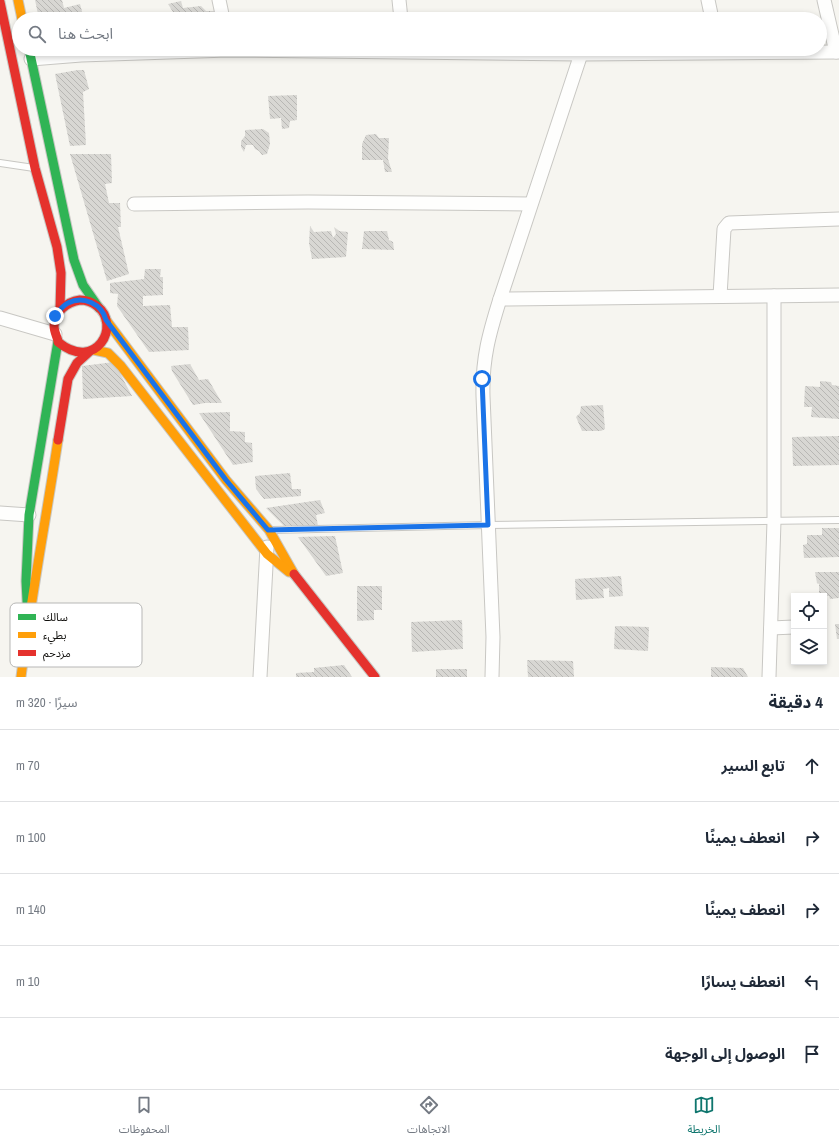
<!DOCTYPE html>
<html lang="ar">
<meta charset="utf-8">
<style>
:root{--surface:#fff;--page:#f6f6f7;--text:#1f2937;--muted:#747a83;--line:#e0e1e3;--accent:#0f766e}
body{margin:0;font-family:"Archivo Narrow","Noto Sans Arabic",sans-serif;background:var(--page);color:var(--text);direction:rtl}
.controls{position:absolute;right:12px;bottom:12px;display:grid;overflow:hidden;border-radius:0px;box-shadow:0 2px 6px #0003}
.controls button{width:36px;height:36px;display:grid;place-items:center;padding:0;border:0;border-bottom:1px solid var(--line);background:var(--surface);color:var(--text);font:20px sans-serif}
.stop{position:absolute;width:12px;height:12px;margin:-9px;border:3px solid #1a73e8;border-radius:50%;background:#fff}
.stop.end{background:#1a73e8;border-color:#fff;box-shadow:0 1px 4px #0008}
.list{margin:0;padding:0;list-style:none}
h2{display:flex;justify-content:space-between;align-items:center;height:52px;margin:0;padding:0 16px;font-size:17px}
h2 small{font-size:13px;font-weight:400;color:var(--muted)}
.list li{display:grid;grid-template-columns:26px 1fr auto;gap:12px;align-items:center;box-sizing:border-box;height:72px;padding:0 16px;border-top:1px solid var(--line)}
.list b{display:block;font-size:15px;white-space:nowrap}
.list em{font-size:13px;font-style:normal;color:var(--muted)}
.icon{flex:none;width:22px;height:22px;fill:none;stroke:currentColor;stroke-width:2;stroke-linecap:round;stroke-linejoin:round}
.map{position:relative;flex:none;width:839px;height:677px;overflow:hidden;direction:ltr}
.search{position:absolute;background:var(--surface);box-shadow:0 2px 6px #0003;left:12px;right:12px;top:12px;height:44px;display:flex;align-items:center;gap:10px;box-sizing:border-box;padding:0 14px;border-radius:22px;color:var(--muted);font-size:15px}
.sheet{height:412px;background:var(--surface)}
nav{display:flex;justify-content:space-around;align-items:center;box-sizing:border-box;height:56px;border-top:1px solid var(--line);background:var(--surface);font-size:11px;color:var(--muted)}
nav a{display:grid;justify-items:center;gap:2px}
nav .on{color:var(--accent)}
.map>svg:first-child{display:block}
</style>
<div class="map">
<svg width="839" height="677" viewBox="0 0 839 677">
<defs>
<pattern id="building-back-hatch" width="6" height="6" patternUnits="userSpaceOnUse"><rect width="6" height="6" fill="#d8d7d3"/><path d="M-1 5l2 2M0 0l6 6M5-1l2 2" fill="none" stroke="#b8b7b4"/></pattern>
</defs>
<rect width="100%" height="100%" fill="#f6f5f0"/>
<g fill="url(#building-back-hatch)">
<path d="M35 0H62L64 8 80 4 84 19H39Z"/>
<path d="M181 1 183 8 201 6 206 11H214L215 19H174L173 12 168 4Z"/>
<path d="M78 70H84L89 89 83 92 86 145 70 146 55 74Z"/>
<path d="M297 95V120L290 121 289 128 282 129 281 118 270 119 268 96Z"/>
<path d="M263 129 269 133 270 144 267 154 262 155 259 151 255 149 253 145H246L244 152 241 147V141L245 136V130Z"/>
<path d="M376 134 379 138H389L388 159 392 172H385L383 160H362V144L366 135Z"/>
<path d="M70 154H111L112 183 105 184 109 203H120L121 227H118L129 274 107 281Z"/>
<path d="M310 226 314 232 331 231 333 238 336 234 334 227 339 231 348 232 346 257 312 259 309 243Z"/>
<path d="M364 231H387L389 240 393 242 394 250 362 249Z"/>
<path d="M145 269H161L160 277H163V295L143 296V306L170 305 172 327H188L189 350 149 352 117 306 118 294 110 293V283L144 279Z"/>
<path d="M114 362 132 396 83 399 82 366Z"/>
<path d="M190 364 199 380 208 379 222 403H205L193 405 172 371 171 366Z"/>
<path d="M820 381 831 382 832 385 839 386V419L811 417 812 407H804L805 386 820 387Z"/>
<path d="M603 405 605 429 601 431H582L576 417 580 413 581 406Z"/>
<path d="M230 412V431L245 432V442L252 443 253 462 233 465 199 413Z"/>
<path d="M839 436V465L793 466 792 437Z"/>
<path d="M290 473 292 489H301V496L264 499 256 489 255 476Z"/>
<path d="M320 500 325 513 316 515 318 526H284L266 508Z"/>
<path d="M822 528H839V557L804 558 803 545 807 544V535H822Z"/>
<path d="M335 536 343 573 326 576 298 537Z"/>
<path d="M815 572H839V598L830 599 829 596H819V584L817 583Z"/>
<path d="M621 576 623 596 609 597V588L603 589 604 598 576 600 575 579Z"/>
<path d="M357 586H382V610H374V620L357 621Z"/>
<path d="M462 620 463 649 412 652 411 622Z"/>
<path d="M835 624H839V639H837Z"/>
<path d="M615 626 649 627 648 651 614 649Z"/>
<path d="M527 660 573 661 574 677H528Z"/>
<path d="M344 665 352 677H296V673L314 672V668Z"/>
<path d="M711 667 743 668 748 677H711Z"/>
<rect x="436" y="669" width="31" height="8"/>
</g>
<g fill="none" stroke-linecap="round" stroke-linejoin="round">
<g stroke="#c8c7c3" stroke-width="8">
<g id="lane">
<path d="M0 163 34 168"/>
<path d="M273 530 488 525 839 520"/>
</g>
</g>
<g stroke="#c8c7c3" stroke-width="15">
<g id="street">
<path d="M219 0 223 19"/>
<path d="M399 0 401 19"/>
<path d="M708 0 712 19"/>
<path d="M824 0 836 52"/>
<path d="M31 59 81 55 228 50 581 54 839 52"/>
<path d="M134 204 308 202 530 204"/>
<path d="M720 296 724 229 729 223 839 219"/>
<path d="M500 299 839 295"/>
<path d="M0 318 55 334"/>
<path d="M0 513 29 515"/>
<path d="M771 628 794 627"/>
<path d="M260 677 267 547"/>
<path d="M492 677 493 637 483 396C482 359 489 334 500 299L581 54"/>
<path d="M769 677 774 521V296"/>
</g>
</g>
<g stroke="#c8c7c3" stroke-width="11">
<g id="fast">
<path d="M29 49 74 260 83 285 99 308"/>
<path d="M28 620 26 581 29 515 58 341"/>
</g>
</g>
<g stroke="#c8c7c3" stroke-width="11">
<g id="slow">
<path d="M18 0 22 19"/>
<path d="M106 320 226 480 269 530 294 574"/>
<path d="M94 350 108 353 121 366 267 554 289 572"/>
<path d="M21 677C31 598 46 519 58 440"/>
</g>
</g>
<g stroke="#c8c7c3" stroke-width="11">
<g id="jam">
<path d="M0 2 35 168 57 247 61 273 60 309"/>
<path d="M58 341C57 337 54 331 54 326 55 312 66 302 80 300 86 300 92 302 97 306 122 325 96 373 58 342"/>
<path d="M58 440 68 379 77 363 89 352"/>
<path d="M294 574 375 677"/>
</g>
</g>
<use href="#lane" stroke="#fefefd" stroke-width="6"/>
<use href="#street" stroke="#fefefd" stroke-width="13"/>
<use href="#fast" stroke="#30b455" stroke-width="9"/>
<use href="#slow" stroke="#ff9f0a" stroke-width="9"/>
<use href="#jam" stroke="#e5322d" stroke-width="9"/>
</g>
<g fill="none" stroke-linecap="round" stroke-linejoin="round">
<path stroke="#1a73e8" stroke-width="5" d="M55 316C59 311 62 306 68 303 83 295 102 304 106 320L226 480 268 530 488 525 482 379"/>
</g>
<rect x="10" y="603" width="132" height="64" rx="6" fill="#fff" stroke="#b7b7b6" stroke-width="1"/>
<rect x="18" y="614" width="18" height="6" fill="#30b455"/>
<rect x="18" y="632" width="18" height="6" fill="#ff9f0a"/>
<rect x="18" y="650" width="18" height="6" fill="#e5322d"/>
<g font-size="11" fill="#100f0c">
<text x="43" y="621">سالك</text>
<text x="43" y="639">بطيء</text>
<text x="43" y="657">مزدحم</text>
</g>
</svg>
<div class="controls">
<button><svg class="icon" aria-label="locate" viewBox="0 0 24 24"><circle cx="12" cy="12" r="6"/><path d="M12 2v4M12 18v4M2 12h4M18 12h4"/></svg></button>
<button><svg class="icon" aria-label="layers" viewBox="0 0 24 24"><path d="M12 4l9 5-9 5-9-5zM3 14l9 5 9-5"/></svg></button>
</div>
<div class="stop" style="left:482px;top:379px"></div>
<div class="stop end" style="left:55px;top:316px"></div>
<div class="search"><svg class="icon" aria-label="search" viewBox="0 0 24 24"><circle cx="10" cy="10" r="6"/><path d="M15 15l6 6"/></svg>ابحث هنا</div>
</div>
<section class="sheet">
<h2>4 دقيقة<small>سيرًا · 320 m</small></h2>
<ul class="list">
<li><svg class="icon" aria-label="ahead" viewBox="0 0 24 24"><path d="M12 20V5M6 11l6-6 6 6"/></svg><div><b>تابع السير</b></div><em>70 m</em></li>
<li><svg class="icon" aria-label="right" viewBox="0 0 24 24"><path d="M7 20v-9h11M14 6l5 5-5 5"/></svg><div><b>انعطف يمينًا</b></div><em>100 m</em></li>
<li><svg class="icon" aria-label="right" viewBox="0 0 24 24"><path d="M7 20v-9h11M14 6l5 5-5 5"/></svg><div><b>انعطف يمينًا</b></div><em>140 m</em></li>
<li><svg class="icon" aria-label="left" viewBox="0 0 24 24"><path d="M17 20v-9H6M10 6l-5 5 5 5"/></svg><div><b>انعطف يسارًا</b></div><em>10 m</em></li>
<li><svg class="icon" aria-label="arrive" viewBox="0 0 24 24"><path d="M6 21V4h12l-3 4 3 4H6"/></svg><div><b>الوصول إلى الوجهة</b></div></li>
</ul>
</section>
<nav>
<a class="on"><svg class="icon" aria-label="map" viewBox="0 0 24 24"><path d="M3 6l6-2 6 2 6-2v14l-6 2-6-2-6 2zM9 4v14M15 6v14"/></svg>الخريطة</a>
<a><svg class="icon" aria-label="directions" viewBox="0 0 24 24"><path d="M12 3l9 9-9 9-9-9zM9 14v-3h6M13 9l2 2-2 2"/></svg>الاتجاهات</a>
<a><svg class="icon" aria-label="saved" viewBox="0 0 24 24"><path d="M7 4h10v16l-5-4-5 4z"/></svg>المحفوظات</a>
</nav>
